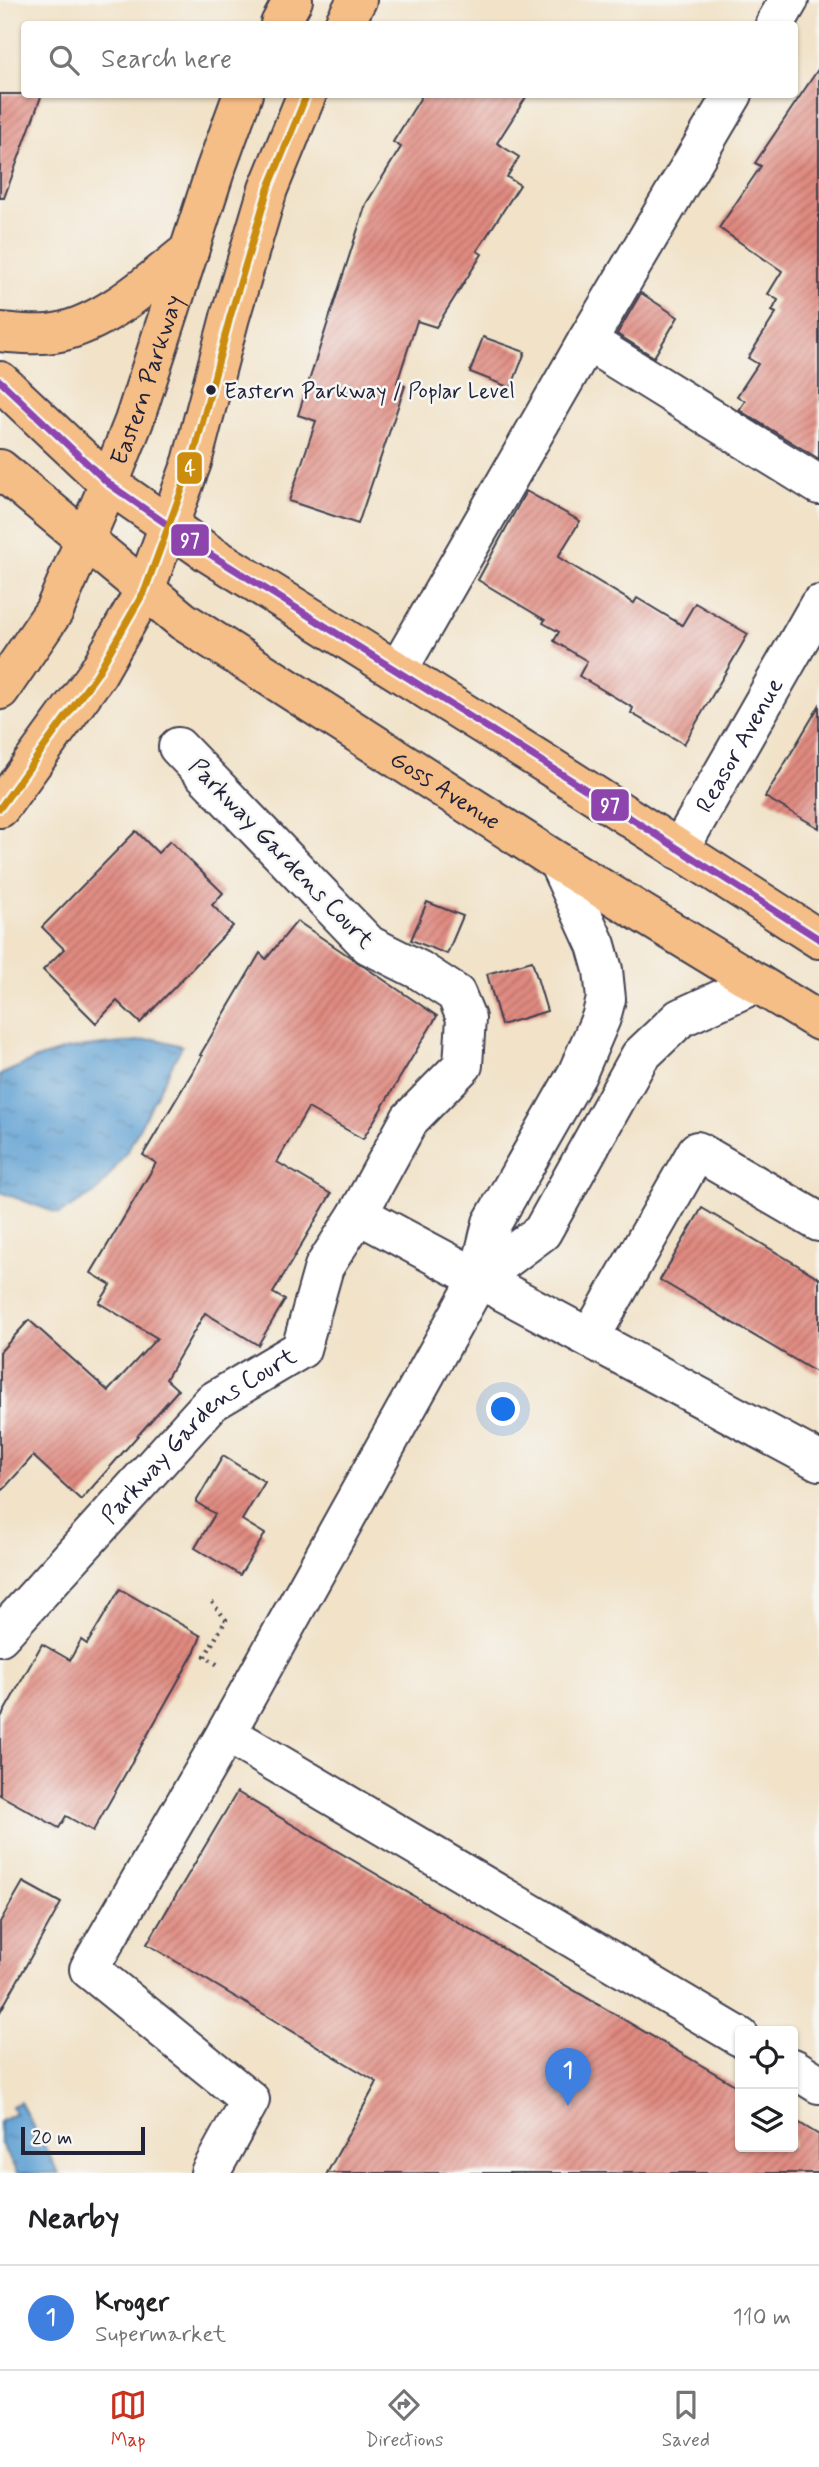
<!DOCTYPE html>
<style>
:root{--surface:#fff;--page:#f6f6f6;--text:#202124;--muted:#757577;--line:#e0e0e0;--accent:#c8321e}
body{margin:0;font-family:Mynerve,sans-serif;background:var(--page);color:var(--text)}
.controls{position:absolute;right:21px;bottom:21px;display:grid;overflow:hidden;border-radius:7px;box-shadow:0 2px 5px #0004}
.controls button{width:63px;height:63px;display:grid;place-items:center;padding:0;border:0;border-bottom:2px solid var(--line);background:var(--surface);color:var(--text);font:35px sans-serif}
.scale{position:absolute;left:21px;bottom:18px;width:124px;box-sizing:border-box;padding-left:7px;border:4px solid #22223b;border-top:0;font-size:19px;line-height:24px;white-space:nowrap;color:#22223b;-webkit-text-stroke:5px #f6f6f2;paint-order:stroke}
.you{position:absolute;left:504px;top:1410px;width:24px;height:24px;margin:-18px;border:5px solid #fff;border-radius:50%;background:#1a73e8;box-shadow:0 0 0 10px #1a73e833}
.badge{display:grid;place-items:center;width:46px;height:46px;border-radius:50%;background:var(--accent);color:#fff;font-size:23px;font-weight:700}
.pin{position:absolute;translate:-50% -58px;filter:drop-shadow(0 2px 4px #0008)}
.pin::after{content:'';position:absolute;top:37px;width:24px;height:21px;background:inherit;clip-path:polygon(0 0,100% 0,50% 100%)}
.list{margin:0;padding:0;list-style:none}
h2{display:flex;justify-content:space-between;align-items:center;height:91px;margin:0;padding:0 28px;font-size:30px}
h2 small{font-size:23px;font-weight:400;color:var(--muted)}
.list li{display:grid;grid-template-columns:46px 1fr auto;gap:21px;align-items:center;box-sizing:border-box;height:105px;padding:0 28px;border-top:2px solid var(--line)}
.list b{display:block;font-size:26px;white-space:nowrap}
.list p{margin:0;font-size:23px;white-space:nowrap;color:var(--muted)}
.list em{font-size:23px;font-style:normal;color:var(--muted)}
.icon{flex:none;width:38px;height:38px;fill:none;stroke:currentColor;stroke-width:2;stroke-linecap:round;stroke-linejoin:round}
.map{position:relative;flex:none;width:819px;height:2173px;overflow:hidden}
.search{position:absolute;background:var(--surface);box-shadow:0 2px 5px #0004;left:21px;right:21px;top:21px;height:77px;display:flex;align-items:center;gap:18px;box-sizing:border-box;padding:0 24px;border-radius:7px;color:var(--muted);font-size:26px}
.sheet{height:196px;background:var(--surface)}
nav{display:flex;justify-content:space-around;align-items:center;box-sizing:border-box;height:98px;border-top:2px solid var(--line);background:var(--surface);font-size:19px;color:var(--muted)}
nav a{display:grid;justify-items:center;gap:4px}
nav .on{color:var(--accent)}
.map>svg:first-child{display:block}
</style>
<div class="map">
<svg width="819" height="2173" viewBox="0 0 819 2173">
<defs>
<pattern id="water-ripples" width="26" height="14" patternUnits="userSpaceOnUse" patternTransform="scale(1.75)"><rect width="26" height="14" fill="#60a1d3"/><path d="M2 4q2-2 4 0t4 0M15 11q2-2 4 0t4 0" fill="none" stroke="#4f83ac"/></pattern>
<pattern id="building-hatch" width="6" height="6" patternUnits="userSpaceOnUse" patternTransform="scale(1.75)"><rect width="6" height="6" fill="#e08a80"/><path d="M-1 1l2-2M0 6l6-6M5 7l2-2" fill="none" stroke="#b5706a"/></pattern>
</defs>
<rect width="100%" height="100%" fill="#f6f6f2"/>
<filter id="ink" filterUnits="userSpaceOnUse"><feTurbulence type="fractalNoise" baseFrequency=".0143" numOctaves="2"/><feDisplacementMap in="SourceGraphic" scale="14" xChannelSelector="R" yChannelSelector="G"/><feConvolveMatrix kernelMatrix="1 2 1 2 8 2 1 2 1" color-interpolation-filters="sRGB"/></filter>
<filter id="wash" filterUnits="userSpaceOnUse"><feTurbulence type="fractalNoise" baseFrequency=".00686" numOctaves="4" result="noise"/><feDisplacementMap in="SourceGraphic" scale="28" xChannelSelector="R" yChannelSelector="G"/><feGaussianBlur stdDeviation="1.57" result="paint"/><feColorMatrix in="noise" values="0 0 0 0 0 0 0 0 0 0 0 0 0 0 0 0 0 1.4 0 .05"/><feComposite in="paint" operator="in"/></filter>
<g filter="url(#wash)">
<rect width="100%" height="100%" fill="#f1e2c8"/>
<g fill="url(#water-ripples)" stroke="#416287" stroke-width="2">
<path d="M156 1039 182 1046 128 1150 98 1191 59 1214 0 1192V1075L36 1059 68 1049Z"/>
<path d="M20 2102 59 2173H17L0 2142V2122L15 2113 12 2106Z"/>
</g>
<g id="blocks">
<g fill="url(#building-hatch)">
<path d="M819 68V459L739 410 745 401 737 396 758 364 748 358 776 313 772 311 778 300 768 294 782 271 719 228 761 166 755 163Z"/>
<path d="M0 94H42L4 198H0Z"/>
<path d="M423 94H528L497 143 519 157 507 177 520 185 477 251 482 254 436 327 417 321 397 383 405 386 358 524 289 501 316 421 298 415 366 204 401 147 393 142Z"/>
<path d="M641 293 678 317 654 357 617 334Z"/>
<path d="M483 337 525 352 511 388 470 372Z"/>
<path d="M526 491 580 521 558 557 634 603 637 598 682 625 695 603 748 634 684 744 631 713 633 708 579 676 587 661 554 641 559 632 543 623 545 620 478 580Z"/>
<path d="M819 706V828L765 797Z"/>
<path d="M136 831 158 853 170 841 223 893 212 905 233 926 140 1023 117 1001 96 1023 43 970 64 949 42 927Z"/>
<path d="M427 902 463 916 447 954 411 940Z"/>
<path d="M297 921 437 1016 363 1139 308 1108 277 1162 331 1194 273 1293 285 1300 258 1345 205 1313 166 1379 178 1390 81 1500 33 1456 0 1493V1352L29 1320 108 1391 157 1338 99 1303 111 1285 91 1273 156 1163 143 1155 202 1056 200 1055 260 953 266 959Z"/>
<path d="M532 961 547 1011 501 1025 487 974Z"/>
<path d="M702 1208 819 1278V1374L660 1280Z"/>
<path d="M223 1456 265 1482 242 1520 265 1534 240 1575 195 1548 215 1514 196 1502Z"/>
<path d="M120 1589 201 1636 195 1651 93 1831 66 1816 59 1828 0 1795V1719L42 1644 70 1660 81 1640 87 1644Z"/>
<path d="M237 1792 740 2088V2147H793V2119L819 2135V2173H327L377 2082 147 1944Z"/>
<path d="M23 1882 61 1903 0 2012V1922Z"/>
</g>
</g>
</g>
<g filter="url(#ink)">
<use href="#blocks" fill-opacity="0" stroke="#413f50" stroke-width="2"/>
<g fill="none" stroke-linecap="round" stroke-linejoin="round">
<g stroke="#413f50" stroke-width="42">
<g id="minor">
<path d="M775 24 789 0"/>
<path d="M587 341 819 485"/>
<path d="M398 670 587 341 733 94"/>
<path id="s1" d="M679 850 819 605"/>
<path d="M358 1214 819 1461"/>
<path d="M478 1280 542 1232 640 1056 680 1018 757 983"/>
<path d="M590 1338 697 1151 819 1222"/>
<path id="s2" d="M0 1636 212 1402 301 1349 324 1267 358 1214 410 1119 463 1065 466 1018 456 994 419 970 369 945 178 747"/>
<path d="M226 1733 740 2037"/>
<path d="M793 2068 819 2084"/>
<path d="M210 2173 250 2100 89 1969 226 1733 478 1280 492 1223 577 1074 601 1018 606 999 603 970 596 945 558 862"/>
</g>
</g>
<g stroke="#413f50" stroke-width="42">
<g id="major">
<path d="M280 24 293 0"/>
<path d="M344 24 357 0"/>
<path d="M0 332C20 334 41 336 60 332 107 322 152 280 189 251"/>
<path d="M0 381 109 484 208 553 546 764 819 939"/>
<path id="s3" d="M0 469 183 621 558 862 819 1021"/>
<path id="s4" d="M0 690 54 611 109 484 134 421 215 171 243 94"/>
<path d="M0 808 97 674 145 590 192 462 230 317 268 189 307 94"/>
</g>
</g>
<path stroke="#413f50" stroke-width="4.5" stroke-dasharray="2 5" stroke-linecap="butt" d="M212 1602 226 1620 205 1656 218 1665"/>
<use href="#minor" stroke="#fff" stroke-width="38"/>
<use href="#major" stroke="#f6be87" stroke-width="38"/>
<g stroke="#f6f6f2" stroke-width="12">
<path id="bus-1" d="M0 381 109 484 208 553 546 764 819 939"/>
</g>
<g stroke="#f6f6f2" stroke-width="12">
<path id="bus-2" d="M0 808 97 674 145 590 192 462 230 317 268 189 307 94"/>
</g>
<use href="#bus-1" stroke="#8e44ad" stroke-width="7"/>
<use href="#bus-2" stroke="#cc8c0c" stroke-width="7"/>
</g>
</g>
<circle fill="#22223b" stroke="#f6f6f2" stroke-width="2.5" cx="211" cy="390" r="6"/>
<g text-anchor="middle" stroke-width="5" stroke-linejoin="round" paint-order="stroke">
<g font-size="22" fill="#22223b" stroke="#f6f6f2" text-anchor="start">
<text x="224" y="398">Eastern Parkway / Poplar Level</text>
</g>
<g font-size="24" fill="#22223b" stroke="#f6f6f2">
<text dy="8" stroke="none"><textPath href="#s4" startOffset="345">Eastern Parkway</textPath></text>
<text dy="8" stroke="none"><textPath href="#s1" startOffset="121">Reasor Avenue</textPath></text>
<text dy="8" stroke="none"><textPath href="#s3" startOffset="550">Goss Avenue</textPath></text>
<text transform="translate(282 853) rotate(46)" y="8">Parkway Gardens Court</text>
<text dy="8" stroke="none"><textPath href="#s2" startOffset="284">Parkway Gardens Court</textPath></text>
</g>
</g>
<g stroke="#f6f6f2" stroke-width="2.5">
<rect x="176" y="451" width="27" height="34" rx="7" fill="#cc8c0c"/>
<rect x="170" y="523" width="40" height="34" rx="7" fill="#8e44ad"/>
<rect x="590" y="788" width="40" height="34" rx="7" fill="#8e44ad"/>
</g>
<g font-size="19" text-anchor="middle" font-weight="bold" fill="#fff">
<text x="190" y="475">4</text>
<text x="190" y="547">97</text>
<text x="610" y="812">97</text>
</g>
</svg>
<div class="controls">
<button><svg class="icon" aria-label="locate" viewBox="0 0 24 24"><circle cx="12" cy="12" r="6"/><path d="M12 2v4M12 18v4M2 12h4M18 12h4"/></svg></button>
<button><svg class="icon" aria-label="layers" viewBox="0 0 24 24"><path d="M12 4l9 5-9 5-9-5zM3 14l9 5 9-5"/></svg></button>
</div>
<div class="scale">20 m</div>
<div class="you"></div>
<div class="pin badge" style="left:568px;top:2106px;background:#3f7fe0">1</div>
<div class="search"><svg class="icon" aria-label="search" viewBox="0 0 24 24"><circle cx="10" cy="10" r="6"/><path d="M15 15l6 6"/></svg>Search here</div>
</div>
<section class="sheet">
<h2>Nearby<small></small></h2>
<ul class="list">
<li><span class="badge" style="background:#3f7fe0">1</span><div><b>Kroger</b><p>Supermarket</p></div><em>110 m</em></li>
</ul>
</section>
<nav>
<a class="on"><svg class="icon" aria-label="map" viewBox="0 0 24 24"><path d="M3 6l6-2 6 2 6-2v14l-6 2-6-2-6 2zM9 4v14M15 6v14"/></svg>Map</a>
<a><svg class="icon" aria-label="directions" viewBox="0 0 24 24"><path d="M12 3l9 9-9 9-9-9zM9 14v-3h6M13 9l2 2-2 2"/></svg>Directions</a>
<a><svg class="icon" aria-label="saved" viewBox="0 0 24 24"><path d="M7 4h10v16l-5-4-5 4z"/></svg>Saved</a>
</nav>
